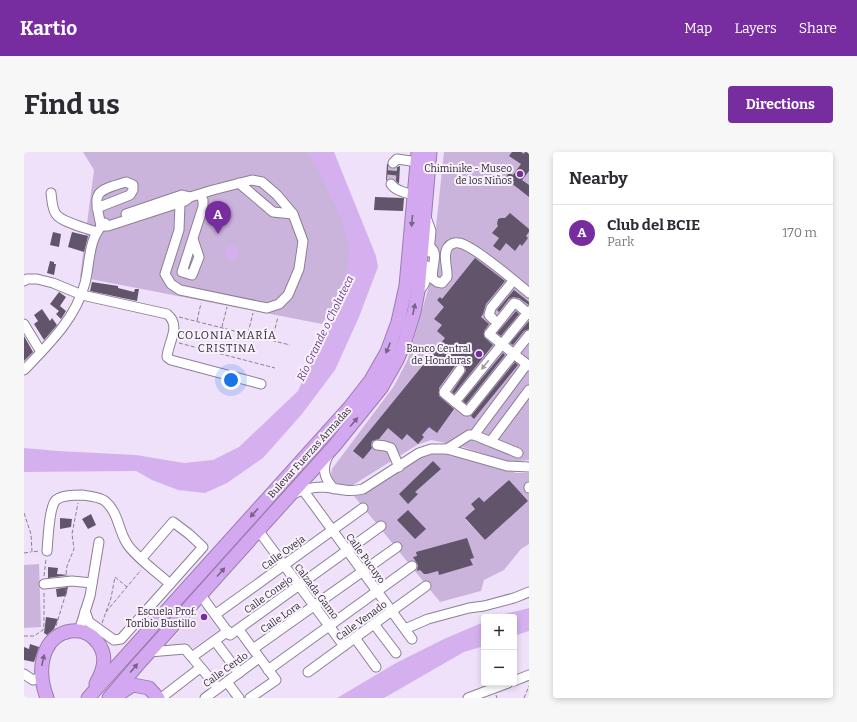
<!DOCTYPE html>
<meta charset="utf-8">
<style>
:root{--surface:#fff;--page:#f7f7f7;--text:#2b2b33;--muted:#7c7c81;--line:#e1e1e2;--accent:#772d9f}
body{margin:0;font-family:Bitter,serif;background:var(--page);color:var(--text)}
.controls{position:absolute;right:12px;bottom:12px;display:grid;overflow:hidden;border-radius:4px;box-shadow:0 2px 6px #0003}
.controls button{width:36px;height:36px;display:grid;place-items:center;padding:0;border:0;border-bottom:1px solid var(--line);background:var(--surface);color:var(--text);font:20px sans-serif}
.you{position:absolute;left:207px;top:228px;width:14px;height:14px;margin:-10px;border:3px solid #fff;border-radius:50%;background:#1a73e8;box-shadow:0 0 0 6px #1a73e833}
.badge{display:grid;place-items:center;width:26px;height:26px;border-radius:50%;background:var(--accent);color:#fff;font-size:13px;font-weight:700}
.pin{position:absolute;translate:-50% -33px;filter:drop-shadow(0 1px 2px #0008)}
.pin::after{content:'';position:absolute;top:21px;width:14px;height:12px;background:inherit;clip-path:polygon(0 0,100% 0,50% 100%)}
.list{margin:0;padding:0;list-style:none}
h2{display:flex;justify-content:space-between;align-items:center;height:52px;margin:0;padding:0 16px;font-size:17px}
h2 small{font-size:13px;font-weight:400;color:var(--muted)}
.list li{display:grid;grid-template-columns:26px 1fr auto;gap:12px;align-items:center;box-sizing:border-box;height:56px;padding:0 16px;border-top:1px solid var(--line)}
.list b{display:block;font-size:15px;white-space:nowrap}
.list p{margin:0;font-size:13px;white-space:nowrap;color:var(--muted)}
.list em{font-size:13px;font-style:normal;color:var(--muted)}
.map{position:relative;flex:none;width:505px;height:546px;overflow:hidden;border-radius:4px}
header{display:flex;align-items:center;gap:24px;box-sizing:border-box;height:56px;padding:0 20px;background:var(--accent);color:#fff}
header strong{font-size:19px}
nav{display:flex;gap:22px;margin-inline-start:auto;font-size:14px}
.intro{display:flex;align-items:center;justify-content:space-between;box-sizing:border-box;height:96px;padding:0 24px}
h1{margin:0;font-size:28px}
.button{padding:10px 18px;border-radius:4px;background:var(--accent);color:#fff;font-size:14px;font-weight:700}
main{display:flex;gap:24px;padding:0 24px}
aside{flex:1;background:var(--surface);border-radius:4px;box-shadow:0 2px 6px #0003}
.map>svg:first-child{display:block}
</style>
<header>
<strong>Kartio</strong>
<nav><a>Map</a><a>Layers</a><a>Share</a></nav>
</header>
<div class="intro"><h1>Find us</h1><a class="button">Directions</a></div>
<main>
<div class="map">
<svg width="505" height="546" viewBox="0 0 505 546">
<rect width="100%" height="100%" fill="#f0e1fb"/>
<path fill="#e9d6f7" d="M181 452 201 478 167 502 150 497 144 492Z"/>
<g fill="#cbb4db" fill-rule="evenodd">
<path d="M59 0H292L323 65 328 121 298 172 56 125 70 18Z"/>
<path d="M420 0H505V308L483 310 436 294 407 288 393 293 329 333C317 334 304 333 308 317L370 234 384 207 405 134 409 103Z"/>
<path d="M411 300H420L493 321H505V392L497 397 480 418 460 428 457 439 416 450 330 344 373 320 398 304ZM468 343 472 347 504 349 461 388 441 367 451 357 447 352 455 345 460 350Z"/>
<path d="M15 412 17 475 0 476V413Z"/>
</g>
<g fill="#d5b0ee">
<path d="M283 0H310L352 104 354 115 335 165 311 218 278 262 239 306 203 331 181 341 154 338 128 328 112 319 0 320V296L34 299 112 303 160 311 189 308 215 295 274 239 295 191 319 144 326 99 317 65 294 17Z"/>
<circle cx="208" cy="101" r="7"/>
<path d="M505 456V479L490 484V465H473L481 462Z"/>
<path d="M460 470V494L440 500 360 546H313L372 511 420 487Z"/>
</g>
<g fill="#62556b">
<path d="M488 0H497L500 2 501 0H505V19L498 28 505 33V45L481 26 485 21 489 23 497 12 485 4Z"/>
<path d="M363 11 365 15 368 17 376 14 375 32 369 26H366L362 29Z"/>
<path d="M351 45 380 46 379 59 350 58Z"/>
<path d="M486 61 505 77V80L502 84 504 86 498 94 496 92 491 99 482 91 476 99 469 94 475 86 468 81 474 74 473 72 474 67 477 66H481Z"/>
<path d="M29 80 37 82 35 95 26 93Z"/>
<path d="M48 80 64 84 60 100 44 95Z"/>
<path d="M451 106 481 129 462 152 459 162 457 165 465 172 460 179V185L469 193 430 242 428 240 442 219 441 215 437 212 431 214 415 236V244L430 257 413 281 405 275 398 283 400 285 394 292 383 282 378 288 364 276 355 287 348 289 347 293 348 296 339 307 329 299 421 186 413 179 418 173 410 167 420 155 413 148 416 145 418 147Z"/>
<path d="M26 109 30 110V112H32L30 123 23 121Z"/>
<path d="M68 130 94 134V136L110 140 111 137H115L113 149 66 139Z"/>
<path d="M490 138 505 150V153L495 146 489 145 485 147 475 160 473 158Z"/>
<path d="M35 140 42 145 36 154 42 159 37 167 32 162 35 159 26 152Z"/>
<path d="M18 157 26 169 28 166 33 173 20 188 10 172 14 169 10 163Z"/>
<path d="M492 159 495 162 477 184 473 181Z"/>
<path d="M505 169V177L500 179 489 193 486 191Z"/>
<path d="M0 184 9 200 0 209Z"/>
<path d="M479 201 481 203 442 252 439 249Z"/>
<path d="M491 210 494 213 450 267 447 264Z"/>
<path d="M409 309 417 317 391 340 394 342 384 352 375 342Z"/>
<path d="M485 328 504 349 461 388 441 366 451 357 447 352 455 345 460 350Z"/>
<path d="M384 358 402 377 391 387 373 368Z"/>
<path d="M67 362 72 373 64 377 58 367Z"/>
<path d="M36 366 48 367 47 375 36 377Z"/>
<path d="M443 386 450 406 446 407 449 413 415 423 414 419 403 422H400L396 418 393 419 394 413 389 405 393 404 392 400Z"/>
<path d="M24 415 34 416 33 422 45 423 24 426Z"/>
<path d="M44 435 42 444 33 445 32 437Z"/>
<path d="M22 465 34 467 30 477 23 483 20 481Z"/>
<path d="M6 492 15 495 10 510 0 508V495L5 497Z"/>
</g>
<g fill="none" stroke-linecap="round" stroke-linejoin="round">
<path stroke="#c9bcd3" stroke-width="9" stroke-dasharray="9 4.5" stroke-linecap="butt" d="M367 32 369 11"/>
<g stroke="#8c7f96" stroke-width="11">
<g id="minor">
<path d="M369 11 373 7 394 10"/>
<path d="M215 31 249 60 269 62"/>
<path d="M367 32C371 39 383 41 390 43"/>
<path d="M27 41C28 48 28 57 32 62 37 70 62 76 72 80"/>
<path d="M73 56 106 43 109 38V33L102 30C68 40 70 41 77 74"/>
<path d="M102 62 158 43 166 45"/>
<path d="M402 65 407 79 405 100"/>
<path d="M77 74H84L161 49 166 45 189 38 228 28 238 30 253 43 269 62 279 89 275 117 264 143 255 152 243 156 156 138 147 132 141 122 155 78 156 51"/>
<path d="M169 87 175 105 168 123 158 120 179 55V48L176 43"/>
<path d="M406 95C416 101 406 117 409 127L413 130 418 131 423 125C424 116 418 103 424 95 426 92 431 90 435 91 449 93 492 130 505 141"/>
<path d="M0 129 3 127H13L29 131 58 143 143 162C158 174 144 190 143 205L147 208 237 232"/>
<path d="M394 139C403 132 402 126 403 114"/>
<path d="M505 159 431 250 442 259H444L505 183"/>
<path d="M505 162 493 152 490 151 465 182 505 214"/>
<path d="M469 167 465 163 467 156 489 129"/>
<path d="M0 172 17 200"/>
<path d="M0 218C25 192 52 166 61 131 66 112 64 84 81 71"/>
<path d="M431 250 420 241V240L436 218"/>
<path d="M450 283 503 212"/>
<path d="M467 289 505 238"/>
<path d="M353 293 361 294 367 296 375 315"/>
<path d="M423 297 445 283H450L494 301"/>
<path d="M304 304C297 318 301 327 310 337"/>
<path d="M505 336V335"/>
<path d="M279 338 388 487"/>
<path d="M269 342C279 337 289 335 299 335 316 336 322 341 339 337L395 301 407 297H423L483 314 505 315"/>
<path d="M234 378 320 494"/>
<path d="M23 399C24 388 25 355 32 348 38 343 50 343 58 343 65 344 76 345 81 349 94 360 94 376 102 390 108 402 135 422 146 432"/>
<path d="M20 432 48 429 68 431"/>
<path d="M176 442 206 483 357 374"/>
<path d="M61 459 65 470 90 488 97 487 179 395 165 382 149 370 118 406"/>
<path d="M192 462 339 356"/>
<path d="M350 472 372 501"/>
<path d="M381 477 404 467 445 456 460 454 490 446 505 440"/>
<path d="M215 478 252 528 226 546"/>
<path d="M55 479 66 444 75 390"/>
<path d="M331 486 352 515"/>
<path d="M191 489 215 521"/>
<path d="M229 497 373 395"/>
<path d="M125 500 161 497 194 536"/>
<path d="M168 505 204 479"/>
<path d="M244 518 388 414"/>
<path d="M284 520 402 434"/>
<path d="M0 522 9 528 17 525"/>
<path d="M490 529 505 523"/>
<path d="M203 530 215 546"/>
<path d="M137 546 176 516"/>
<path d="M181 546 235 506"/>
<path d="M444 546 484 531"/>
</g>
</g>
<g stroke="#9a7cae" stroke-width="15">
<g id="highway">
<path d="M93 543 109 533 125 536 134 546"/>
<path d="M23 546C17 530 15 514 22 498 31 477 60 471 74 491 80 499 81 509 78 518 77 523 74 527 72 532"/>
<path d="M64 546 326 255 347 228 363 200 374 170 382 134 394 0"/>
<path d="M85 546 116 510 311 293 357 236 373 208 381 189 390 160 394 139 406 0"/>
</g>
</g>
<g stroke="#898091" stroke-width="1" stroke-dasharray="4 2" stroke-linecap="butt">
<path d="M155 165 266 193"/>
<path d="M173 169 177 151"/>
<path d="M198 175 203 155"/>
<path d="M224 181 229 161"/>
<path d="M248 188 254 165"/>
<path d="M155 191 251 216"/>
<path d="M0 361 7 382 8 400 15 399"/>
<path d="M0 401 7 400"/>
<path d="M42 422 43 414 50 397 48 382 54 351"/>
<path d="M20 424 22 407"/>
<path d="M91 425 103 435"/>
<path d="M82 460 117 418"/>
<path d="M78 471 87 446 91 425"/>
<path d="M32 474 42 441V437"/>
<path d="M0 484H10L19 478 20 472V439"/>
<path d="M472 543 473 546"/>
<path d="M500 546 505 534"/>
</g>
<use href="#minor" stroke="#fff" stroke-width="9"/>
<use href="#highway" stroke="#d4a8f1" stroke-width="13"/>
</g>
<defs><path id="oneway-solid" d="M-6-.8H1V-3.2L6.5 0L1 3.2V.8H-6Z"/></defs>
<g fill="#796288">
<use href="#oneway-solid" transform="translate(388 69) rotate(95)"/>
<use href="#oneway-solid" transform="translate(390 157) rotate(-78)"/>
<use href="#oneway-solid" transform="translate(364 196) rotate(112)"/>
<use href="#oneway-solid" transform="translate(330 270) rotate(-49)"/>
<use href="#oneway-solid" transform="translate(230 361) rotate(132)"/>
<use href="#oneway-solid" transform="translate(197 420) rotate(-48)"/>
<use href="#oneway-solid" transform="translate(19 508) rotate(-78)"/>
<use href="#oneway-solid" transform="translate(110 516) rotate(-50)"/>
</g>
<use fill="#a19fa3" href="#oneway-solid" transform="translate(461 213) rotate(129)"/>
<g fill="#772d9f" stroke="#f9f2fd" stroke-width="1.5">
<circle cx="496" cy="22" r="4"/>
<circle cx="455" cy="202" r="4"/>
<circle cx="180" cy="465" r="4"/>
</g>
<g text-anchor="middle" stroke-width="4" stroke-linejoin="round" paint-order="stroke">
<g font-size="10" fill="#2e2932" stroke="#f9f2fd" text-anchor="end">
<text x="488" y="20">Chiminike - Museo<tspan x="488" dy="12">de los Niños</tspan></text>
<text x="447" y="200">Banco Central<tspan x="447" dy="12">de Honduras</tspan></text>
<text x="172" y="463">Escuela Prof.<tspan x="172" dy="12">Toribio Bustillo</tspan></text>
</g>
<g font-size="10" fill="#2e2932" stroke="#f9f2fd">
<text transform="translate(285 300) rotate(-48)" y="4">Bulevar Fuerzas Armadas</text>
<text transform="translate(259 400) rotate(-36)" y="4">Calle Oveja</text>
<text transform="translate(342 406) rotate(54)" y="4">Calle Pucuyo</text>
<text transform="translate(293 439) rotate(53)" y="4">Calzada Gamo</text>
<text transform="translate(244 442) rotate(-36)" y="4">Calle Conejo</text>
<text transform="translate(256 465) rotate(-35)" y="4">Calle Lora</text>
<text transform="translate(337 468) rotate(-36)" y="4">Calle Venado</text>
<text transform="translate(201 517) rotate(-36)" y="4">Calle Cerdo</text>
</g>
<g font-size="11" font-style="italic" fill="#6c3e87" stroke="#f9f2fd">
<text transform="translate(301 176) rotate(-64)" y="4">Río Grande o Choluteca</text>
</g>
<g font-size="11" letter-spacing="1" fill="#2e2932" stroke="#f9f2fd">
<text x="203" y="187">COLONIA MARÍA<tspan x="203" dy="13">CRISTINA</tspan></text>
</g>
</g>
</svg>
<div class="controls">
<button>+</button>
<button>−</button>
</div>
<div class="you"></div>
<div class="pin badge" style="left:194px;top:82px">A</div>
</div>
<aside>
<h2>Nearby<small></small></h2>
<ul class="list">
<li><span class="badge">A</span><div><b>Club del BCIE</b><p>Park</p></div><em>170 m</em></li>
</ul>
</aside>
</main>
